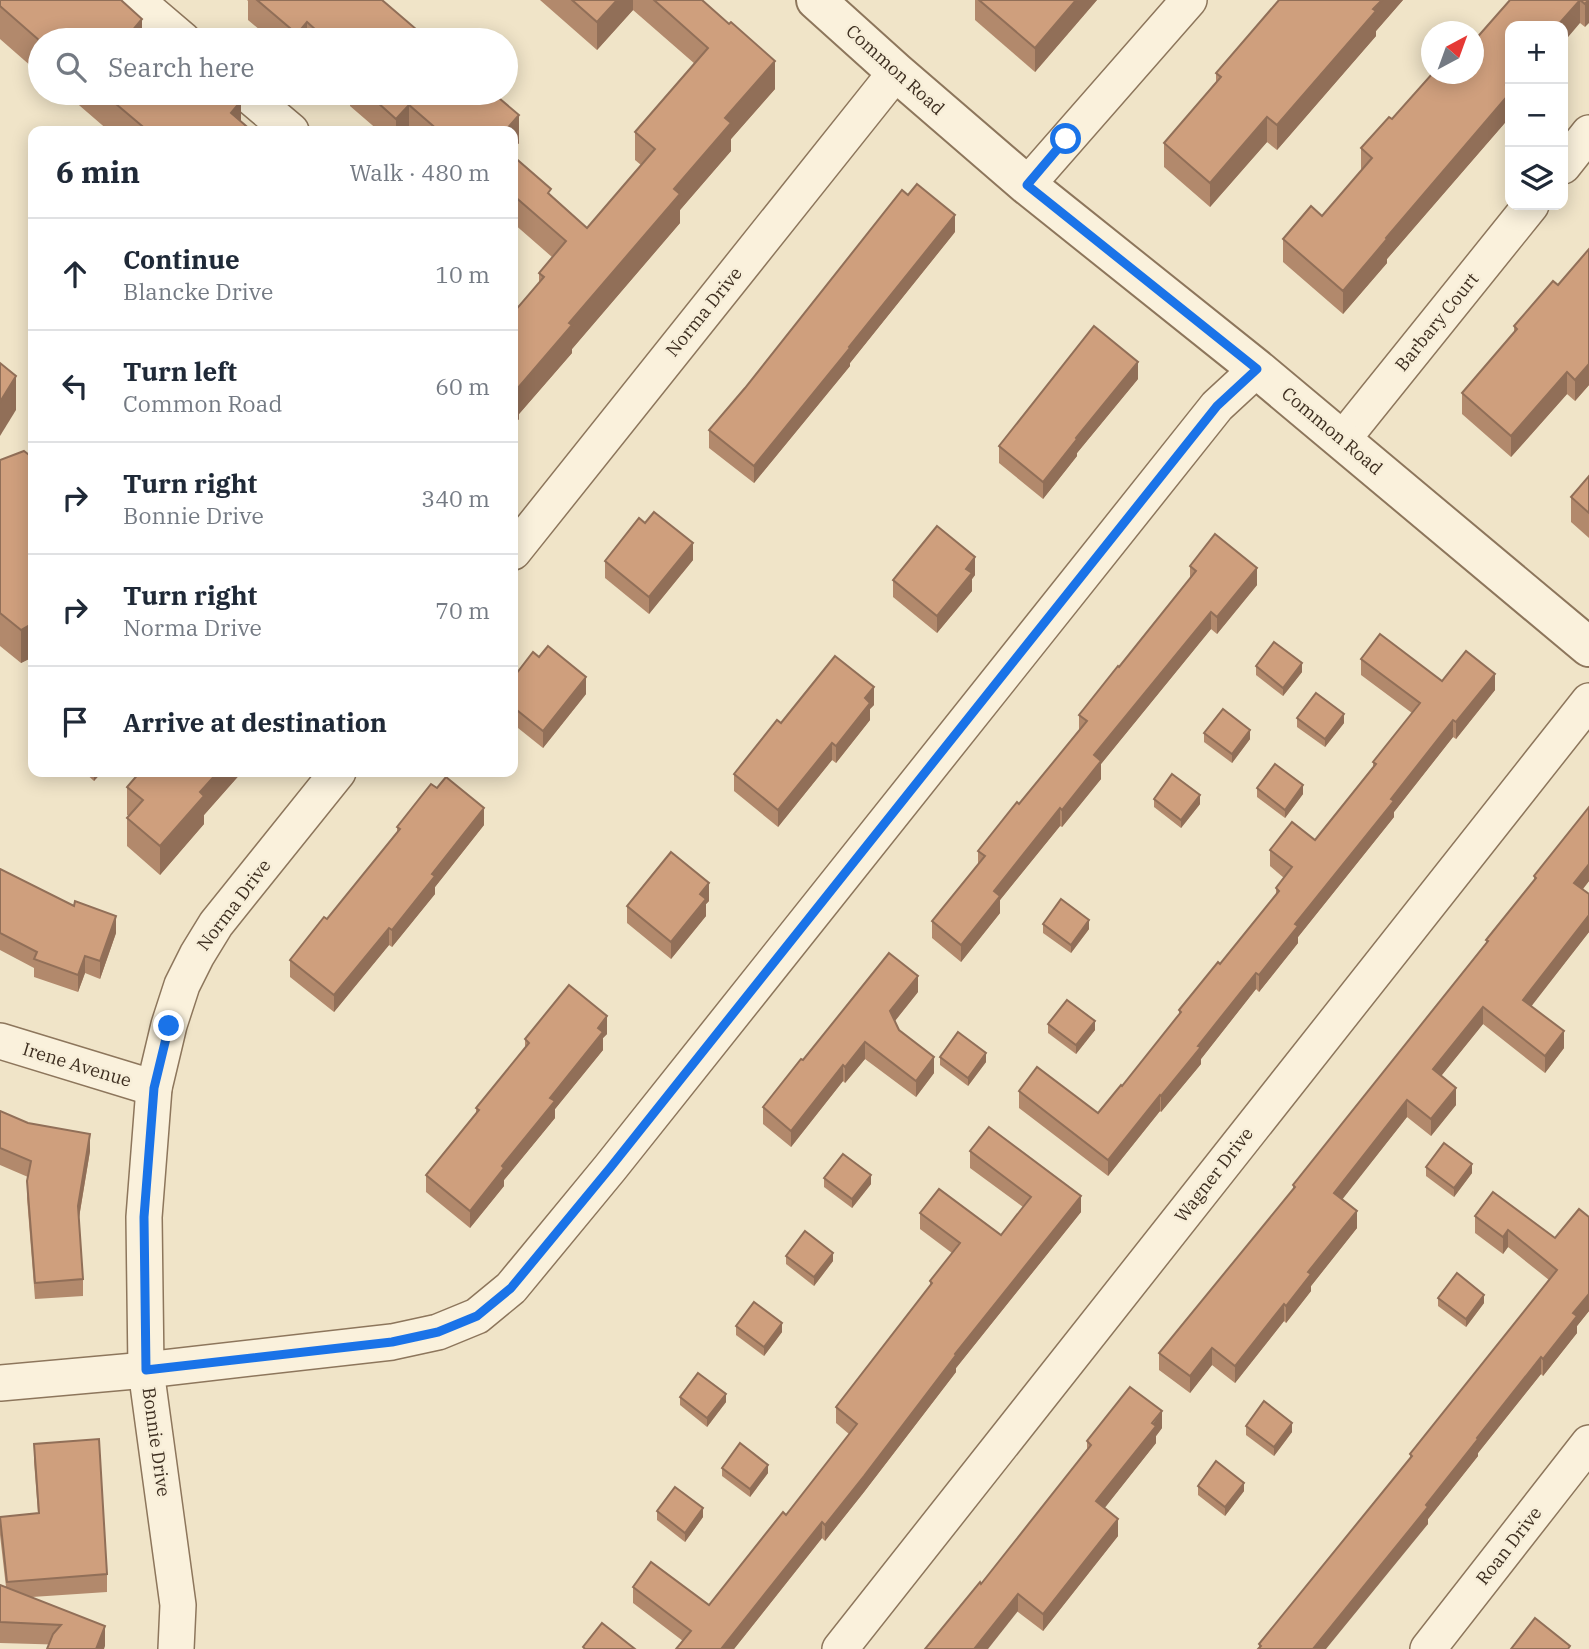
<!DOCTYPE html>
<meta charset="utf-8">
<style>
:root{--surface:#fff;--page:#f6f6f7;--text:#1f2937;--muted:#747a83;--line:#e0e1e3}
body{margin:0;font-family:"IBM Plex Serif",serif;background:var(--page);color:var(--text)}
.controls{position:absolute;right:21px;top:21px;display:grid;overflow:hidden;border-radius:14px;box-shadow:0 4px 18px #0003}
.controls button{width:63px;height:63px;display:grid;place-items:center;padding:0;border:0;border-bottom:2px solid var(--line);background:var(--surface);color:var(--text);font:35px sans-serif}
.compass{position:absolute;left:1421px;top:21px;width:63px;height:63px;border-radius:50%;background:var(--surface);box-shadow:0 4px 18px #0003;rotate:41deg}
.stop{position:absolute;width:21px;height:21px;margin:-16px;border:5px solid #1a73e8;border-radius:50%;background:#fff}
.stop.end{background:#1a73e8;border-color:#fff;box-shadow:0 2px 7px #0008}
.list{margin:0;padding:0;list-style:none}
h2{display:flex;justify-content:space-between;align-items:center;height:91px;margin:0;padding:0 28px;font-size:30px}
h2 small{font-size:23px;font-weight:400;color:var(--muted)}
.list li{display:grid;grid-template-columns:46px 1fr auto;gap:21px;align-items:center;box-sizing:border-box;height:112px;padding:0 28px;border-top:2px solid var(--line)}
.list b{display:block;font-size:26px;white-space:nowrap}
.list p{margin:0;font-size:23px;white-space:nowrap;color:var(--muted)}
.list em{font-size:23px;font-style:normal;color:var(--muted)}
.icon{flex:none;width:38px;height:38px;fill:none;stroke:currentColor;stroke-width:2;stroke-linecap:round;stroke-linejoin:round}
.map{position:relative;flex:none;width:1589px;height:1649px;overflow:hidden}
.search{position:absolute;background:var(--surface);box-shadow:0 4px 18px #0003;left:28px;top:28px;width:490px;height:77px;display:flex;align-items:center;gap:18px;box-sizing:border-box;padding:0 24px;border-radius:38px;color:var(--muted);font-size:26px}
.panel{position:absolute;background:var(--surface);box-shadow:0 4px 18px #0003;left:28px;top:126px;width:490px;height:651px;border-radius:14px}
.map>svg:first-child{display:block}
</style>
<div class="map">
<svg width="1589" height="1649" viewBox="0 0 1589 1649">
<rect width="100%" height="100%" fill="#f0e4c8"/>
<g fill="none" stroke-linecap="round" stroke-linejoin="round">
<g stroke="#8d765c" stroke-width="38">
<g id="minor">
<path d="M136 0 183 40"/>
<path d="M246 93 291 131"/>
<path d="M1563 166 1589 133"/>
<path d="M1027 185 1189 0"/>
<path d="M1342 440 1531 205"/>
<path d="M513 552 896 72"/>
<path d="M0 1041 154 1088"/>
<path d="M0 1383 146 1370 392 1342 438 1332 477 1316 511 1288 610 1168 1217 406 1257 369"/>
<path d="M176 1649 178 1605 146 1370 144 1217 154 1088 169 1025 182 985 197 955 216 924 338 772"/>
<path d="M840 1649 1589 701"/>
<path d="M1428 1649 1589 1443"/>
</g>
</g>
<g stroke="#8d765c" stroke-width="42">
<path id="tertiary" d="M816 0 896 72 1027 185 1257 369 1589 647"/>
</g>
<use href="#minor" stroke="#faf1dc" stroke-width="35"/>
<use href="#tertiary" stroke="#faf1dc" stroke-width="38"/>
</g>
<g fill="#b2896c">
<path d="M0 0 142 40H40V74L0 39Z"/>
<path d="M247 0H382L424 36 433 40H272L248 20V1Z"/>
<path d="M540 0H702L775 89 731 139V151L680 210V223L572 349V353L519 414V419L513 426 539 283V273L552 257 513 223V156L551 196 587 228 641 165 635 160V132L695 64 633 10 597 50Z"/>
<path d="M975 0H1097L1035 72 975 20Z"/>
<path d="M1279 0H1403L1376 31V36L1277 150 1267 142 1210 207 1164 167V143L1216 82V73Z"/>
<path d="M1510 0H1589L1585 27 1580 23 1510 26V117L1387 259V263L1343 314 1283 262V239L1322 216 1361 171V148L1392 119 1474 74Z"/>
<path d="M65 93H231L241 121 252 131H109Z"/>
<path d="M350 93H493L519 143 513 150V131H379L350 106Z"/>
<path d="M955 232 850 363V366L754 483 709 448V430Z"/>
<path d="M1589 249V385L1575 401 1567 394 1511 457 1462 414V393L1514 333V326L1558 285Z"/>
<path d="M1138 379 1077 453V456L1043 499 999 463V446Z"/>
<path d="M33 458V657L21 663 0 646V460Z"/>
<path d="M1589 476V538L1571 522V497Z"/>
<path d="M693 560 649 614 605 578V561Z"/>
<path d="M1190 566 1257 585 1217 634 1211 629 1101 764V779L1062 827 1060 826 1000 900V913L961 962 932 938V921L978 864V851L1019 804 1079 730V715L1119 667 1190 579Z"/>
<path d="M975 575 972 579V591L937 633 893 597V580Z"/>
<path d="M539 657 586 694 543 748 513 724V678Z"/>
<path d="M1361 659 1442 681 1495 690 1456 739 1453 737 1394 812V817L1298 937V943L1259 992 1256 989 1201 1059V1064L1161 1112 1160 1111 1108 1176 1019 1108V1091L1098 1113 1122 1086 1179 1016V1010L1220 964 1276 895V888L1284 878 1270 866V850L1315 840 1373 767V762L1412 713 1361 675Z"/>
<path d="M1256 666 1302 672 1283 696 1256 675Z"/>
<path d="M874 705 870 709V720L836 763 832 760 778 827 734 791V774L781 723Z"/>
<path d="M1297 718 1344 723 1325 747 1297 727Z"/>
<path d="M1204 733 1250 739 1232 763 1204 742Z"/>
<path d="M84 772H102L94 781Z"/>
<path d="M140 772H242L204 815V824L160 875 127 846V818L129 816 127 815V787Z"/>
<path d="M1257 788 1303 794 1285 818 1257 797Z"/>
<path d="M1154 799 1200 804 1181 828 1154 807Z"/>
<path d="M1589 807V881L1583 889 1589 894V932L1531 1006 1564 1048 1545 1073 1483 1024 1441 1076 1456 1105 1431 1136 1407 1117 1342 1199 1357 1228 1311 1286V1291L1286 1323 1284 1321 1235 1383 1212 1365 1190 1393 1159 1370V1353L1293 1190V1185L1486 944V940L1534 881V876Z"/>
<path d="M484 825 435 887V894L392 947 389 945 334 1012 290 977V960L327 919 397 833V827Z"/>
<path d="M0 869 116 933 100 979 85 973 78 992 34 977V968L0 950Z"/>
<path d="M709 901 706 904V916L671 959 627 923V906Z"/>
<path d="M1043 924 1089 929 1071 953 1043 933Z"/>
<path d="M918 992 895 1021 899 1030 934 1073 916 1097 865 1059 845 1083 843 1081 791 1147 763 1124V1107L803 1060Z"/>
<path d="M1048 1024 1095 1030 1076 1054 1048 1033Z"/>
<path d="M607 1034 603 1038V1050L555 1109V1118L504 1180V1186L470 1228 426 1192V1175L476 1113V1108L525 1049V1039Z"/>
<path d="M940 1057 986 1062 968 1086 940 1065Z"/>
<path d="M0 1111 90 1151 79 1218 83 1279V1296L35 1299 27 1198 28 1177 0 1165Z"/>
<path d="M970 1151 1081 1212 956 1368V1372L864 1492 825 1541 822 1538 734 1649H676L683 1641 633 1603V1587L709 1605 786 1515 849 1434 836 1423V1407L930 1286V1281L952 1253 920 1229V1213L1001 1235 1023 1207 970 1168Z"/>
<path d="M1426 1167 1472 1173 1454 1197 1426 1176Z"/>
<path d="M824 1178 871 1184 852 1208 824 1187Z"/>
<path d="M1475 1216 1555 1238 1589 1217V1311L1577 1326V1333L1543 1376 1541 1374 1478 1453V1456L1428 1519V1524L1259 1648V1644L1410 1458V1454L1549 1280 1508 1247 1503 1254 1475 1233Z"/>
<path d="M786 1256 833 1261 814 1286 786 1264Z"/>
<path d="M1438 1298 1484 1303 1466 1327 1438 1306Z"/>
<path d="M736 1326 782 1332 764 1356 736 1335Z"/>
<path d="M680 1397 726 1402 707 1427 680 1405Z"/>
<path d="M1246 1426 1292 1432 1274 1456 1246 1435Z"/>
<path d="M1162 1428 1156 1436V1443L1104 1508 1118 1536 1043 1631 981 1584 1087 1450V1441Z"/>
<path d="M34 1444 107 1574V1592L32 1597 105 1646 0 1643V1585L6 1587 0 1535V1517L38 1513 34 1461Z"/>
<path d="M722 1468 768 1473 750 1497 722 1476Z"/>
<path d="M1198 1486 1244 1491 1225 1516 1198 1495Z"/>
<path d="M657 1511 703 1517 685 1542 657 1520Z"/>
</g>
<g fill="#916f58">
<path d="M617 0H633V10L597 50V22Z"/>
<path d="M1076 0H1097L1035 72V48Z"/>
<path d="M1382 0H1403L1376 31V36L1277 150V125Z"/>
<path d="M1580 0V23L1563 43V26H1557Z"/>
<path d="M1589 0V23L1585 27V4Z"/>
<path d="M142 19V40H131V32Z"/>
<path d="M307 22V40H297V34Z"/>
<path d="M775 61V89L731 139V151L680 210V223L572 349V353L519 414V419L513 426V398L517 389 569 323 674 189 725 118Z"/>
<path d="M1510 80V117L1387 259V263L1343 314V291Z"/>
<path d="M241 101V131L231 113Z"/>
<path d="M409 105V131H396V119Z"/>
<path d="M519 115V143L513 150V131H505Z"/>
<path d="M1267 117V142L1210 207V183Z"/>
<path d="M955 215V232L850 363V366L754 483V466Z"/>
<path d="M1138 362V379L1077 453V456L1043 499V482L1076 438Z"/>
<path d="M1589 364V385L1575 401V380Z"/>
<path d="M1567 372V394L1511 457V436Z"/>
<path d="M16 376V410L0 436V402Z"/>
<path d="M693 543V560L649 614V597Z"/>
<path d="M975 557V575L972 579V591L937 633V616L966 569Z"/>
<path d="M1257 568V585L1217 634V617Z"/>
<path d="M1211 612V629L1101 764V779L1062 827V810L1094 755Z"/>
<path d="M33 623V657L21 663V630Z"/>
<path d="M1302 663V672L1283 696V688Z"/>
<path d="M1495 674V690L1456 739V722Z"/>
<path d="M586 677V694L543 748V731Z"/>
<path d="M874 687V705L870 709V720L836 763V746L865 698Z"/>
<path d="M1344 714V723L1325 747V739Z"/>
<path d="M1453 720V737L1394 812V817L1298 937V943L1259 992V975L1295 924 1391 799Z"/>
<path d="M1250 730V739L1232 763V754Z"/>
<path d="M832 743V760L778 827V810Z"/>
<path d="M94 772H102L94 781Z"/>
<path d="M218 772H242L204 815V824L160 875V846L200 792Z"/>
<path d="M1303 785V794L1285 818V810Z"/>
<path d="M1200 795V804L1181 828V820Z"/>
<path d="M484 808V825L435 887V894L392 947V930L432 874Z"/>
<path d="M1060 808V826L1000 900V913L961 962V945L994 891Z"/>
<path d="M1589 864V881L1574 900V883Z"/>
<path d="M709 883V901L706 904V916L671 959V942L700 894Z"/>
<path d="M1589 915V932L1523 1017V1000Z"/>
<path d="M116 916V933L100 979V961Z"/>
<path d="M1089 920V929L1071 953V945Z"/>
<path d="M389 928V945L334 1012V995Z"/>
<path d="M85 956V973L78 992V975Z"/>
<path d="M1256 973V989L1201 1059V1064L1161 1112V1096L1198 1046Z"/>
<path d="M918 976V992L890 1027V1011Z"/>
<path d="M1483 1007V1024L1433 1086V1069Z"/>
<path d="M607 1016V1034L603 1038V1050L555 1109V1118L504 1180V1186L470 1228V1211L550 1098 598 1028Z"/>
<path d="M1095 1021V1030L1076 1054V1045Z"/>
<path d="M1564 1031V1048L1545 1073V1056Z"/>
<path d="M865 1042V1059L845 1083V1067Z"/>
<path d="M986 1053V1062L968 1086V1078Z"/>
<path d="M934 1057V1073L916 1097V1081Z"/>
<path d="M843 1065V1081L791 1147V1131Z"/>
<path d="M1456 1088V1105L1431 1136V1119Z"/>
<path d="M1160 1095V1111L1108 1176V1160Z"/>
<path d="M1407 1100V1117L1334 1210V1193Z"/>
<path d="M90 1134V1151L78 1223V1206Z"/>
<path d="M1472 1164V1173L1454 1197V1188Z"/>
<path d="M871 1175V1184L852 1208V1199Z"/>
<path d="M1081 1196V1212L956 1368V1372L864 1492 825 1541V1525L955 1354Z"/>
<path d="M1357 1211V1228L1311 1286V1291L1286 1323V1306L1308 1272Z"/>
<path d="M1508 1230V1247L1503 1254V1237Z"/>
<path d="M833 1253V1261L814 1286V1277Z"/>
<path d="M1589 1294V1311L1577 1326V1333L1543 1376V1359L1573 1313Z"/>
<path d="M1484 1295V1303L1466 1327V1319Z"/>
<path d="M1284 1304V1321L1235 1383V1366Z"/>
<path d="M782 1323V1332L764 1356V1347Z"/>
<path d="M1212 1348V1365L1190 1393V1376Z"/>
<path d="M1541 1357V1374L1478 1453V1456L1428 1519V1524L1326 1649H1313L1477 1438Z"/>
<path d="M726 1394V1402L707 1427V1418Z"/>
<path d="M1162 1411V1428L1156 1436V1443L1096 1519V1501Z"/>
<path d="M1292 1423V1432L1274 1456V1447Z"/>
<path d="M768 1465V1473L750 1497V1489Z"/>
<path d="M1244 1483V1491L1225 1516V1507Z"/>
<path d="M703 1508V1517L685 1542V1533Z"/>
<path d="M1118 1519V1536L1043 1631V1614Z"/>
<path d="M822 1522V1538L734 1649H721Z"/>
<path d="M1018 1594V1611L988 1649H974Z"/>
<path d="M105 1626V1646L104 1649H96Z"/>
</g>
<g fill="#cf9f7d" stroke="#916f58" stroke-width="2">
<path d="M0 0H121L142 19 131 32 141 40 40 41 0 6Z"/>
<path d="M257 0H382L424 36 426 34 433 40H327L307 22 297 34Z"/>
<path d="M572 0H617L597 22Z"/>
<path d="M654 0H702L729 24 731 22 775 61 725 118 731 123 674 189 680 194 569 323 572 325 517 389 519 391 513 398V313L544 277 539 273 566 241 513 195V156L551 189 548 193 587 228 655 149 635 132 708 48Z"/>
<path d="M979 0H1076L1035 48Z"/>
<path d="M1279 0H1382L1373 9 1376 11 1277 125 1267 117 1210 183 1164 143 1221 77 1216 73Z"/>
<path d="M1510 0H1580L1557 26H1510V80L1506 85 1510 89V93L1386 238 1387 239 1343 291 1283 239 1311 206 1322 216 1372 158 1361 148 1389 117 1392 119 1432 74H1474V41Z"/>
<path d="M1580 0H1588L1585 4Z"/>
<path d="M103 93H231L241 101 231 113 252 131H148Z"/>
<path d="M367 93H493L519 115 505 131H439L409 105 396 119Z"/>
<path d="M917 184 955 215 849 347 850 348 754 466 709 430 745 388 902 190 908 195Z"/>
<path d="M1589 249V364L1575 380 1567 372 1511 436 1462 393 1517 329 1514 326 1553 281 1558 285Z"/>
<path d="M1094 326 1138 362 1076 438 1077 439 1043 482 999 446Z"/>
<path d="M0 363 16 376 0 402Z"/>
<path d="M24 451 33 458V623L21 630 0 613V460Z"/>
<path d="M1589 476V513L1571 497Z"/>
<path d="M654 512 693 543 649 597 605 561 639 518 645 523Z"/>
<path d="M937 526 975 557 966 569 972 573 937 616 893 580Z"/>
<path d="M1215 534 1257 568 1217 617 1211 612 1094 755 1101 761 1062 810 1060 808 994 891 1000 896 961 945 932 921 985 856 978 851 1017 802 1019 804 1087 721 1079 715 1118 666 1119 667 1196 571 1190 566Z"/>
<path d="M1380 634 1442 681 1466 651 1495 674 1456 722 1453 720 1391 799 1394 801 1295 924 1298 926 1259 975 1256 973 1198 1046 1201 1047 1161 1096 1160 1095 1108 1160 1019 1091 1037 1067 1098 1113 1121 1085 1122 1086 1181 1012 1179 1010 1218 962 1220 964 1279 891 1276 888 1292 867 1270 850 1292 822 1315 840 1376 764 1373 762 1420 703 1361 659Z"/>
<path d="M1274 642 1302 663 1283 688 1256 666Z"/>
<path d="M548 646 586 677 543 731 513 707V678L533 652 539 657Z"/>
<path d="M835 656 874 687 865 698 870 703 836 746 832 743 778 810 734 774 777 720 781 723Z"/>
<path d="M1316 693 1344 714 1325 739 1297 718Z"/>
<path d="M1223 709 1250 730 1232 754 1204 733Z"/>
<path d="M1275 764 1303 785 1285 810 1257 788Z"/>
<path d="M140 772H218L200 792 204 796 160 846 127 818 143 800 127 787Z"/>
<path d="M1172 774 1200 795 1181 820 1154 799Z"/>
<path d="M446 777 484 808 432 874 435 876 392 930 389 928 334 995 290 960 324 917 327 919 400 829 397 827 431 784 437 788Z"/>
<path d="M1589 807V864L1574 883 1589 894V915L1523 1000 1564 1031 1545 1056 1483 1007 1433 1069 1456 1088 1431 1119 1407 1100 1334 1193 1357 1211 1308 1272 1311 1274 1286 1306 1284 1304 1235 1366 1212 1348 1190 1376 1159 1353 1295 1187 1293 1185 1488 941 1486 940 1536 878 1534 876Z"/>
<path d="M671 852 709 883 700 894 706 899 671 942 627 906Z"/>
<path d="M0 869 74 906 75 901 116 916 100 961 85 956 78 975 34 959 37 952 0 933Z"/>
<path d="M1061 899 1089 920 1071 945 1043 924Z"/>
<path d="M889 953 918 976 890 1011 899 1030 934 1057 916 1081 865 1042 845 1067 843 1065 791 1131 763 1107 801 1059 803 1060Z"/>
<path d="M569 985 607 1016 598 1028 603 1032 550 1098 555 1101 502 1166 504 1168 470 1211 426 1175 479 1110 476 1108 529 1043 525 1039Z"/>
<path d="M1067 1000 1095 1021 1076 1045 1048 1024Z"/>
<path d="M958 1032 986 1053 968 1078 940 1057Z"/>
<path d="M0 1111 28 1123 90 1134 78 1206 83 1279 35 1283 27 1181 31 1161 0 1148Z"/>
<path d="M989 1127 1081 1196 955 1354 956 1355 864 1476 825 1525 822 1522 721 1649H676L691 1631 633 1587 651 1562 709 1605 783 1512 786 1515 857 1424 836 1407 932 1283 930 1281 960 1243 920 1213 939 1189 1001 1235 1031 1197 970 1151Z"/>
<path d="M1444 1143 1472 1164 1454 1188 1426 1167Z"/>
<path d="M843 1154 871 1175 852 1199 824 1178Z"/>
<path d="M1493 1192 1555 1238 1579 1209 1589 1217V1294L1573 1313 1577 1316 1543 1359 1541 1357 1477 1438 1478 1439 1426 1505 1428 1507 1313 1649H1258L1261 1646 1259 1644 1412 1456 1410 1454 1557 1270 1508 1230 1503 1237 1475 1216Z"/>
<path d="M805 1231 833 1253 814 1277 786 1256Z"/>
<path d="M1457 1273 1484 1295 1466 1319 1438 1298Z"/>
<path d="M754 1302 782 1323 764 1347 736 1326Z"/>
<path d="M698 1373 726 1394 707 1418 680 1397Z"/>
<path d="M1130 1387 1162 1411 1152 1423 1156 1426 1096 1501 1118 1519 1043 1614 1018 1594 974 1649H925L980 1582 981 1584 1091 1445 1087 1441Z"/>
<path d="M1264 1401 1292 1423 1274 1447 1246 1426Z"/>
<path d="M99 1439 107 1574 7 1582 0 1517 39 1513 34 1444Z"/>
<path d="M740 1443 768 1465 750 1489 722 1468Z"/>
<path d="M1216 1461 1244 1483 1225 1507 1198 1486Z"/>
<path d="M675 1487 703 1508 685 1533 657 1511Z"/>
<path d="M0 1585 105 1626 96 1649H47L53 1634 61 1625 0 1622Z"/>
<path d="M1535 1618 1570 1646 1568 1649H1511Z"/>
<path d="M602 1623 635 1649H585L583 1647Z"/>
</g>
<g fill="none" stroke-linecap="round" stroke-linejoin="round">
<path stroke="#1a73e8" stroke-width="9" d="M169 1026 154 1088 144 1217 146 1370 392 1342 438 1332 477 1316 511 1288 610 1168 1217 406 1257 369 1027 185 1066 139"/>
</g>
<g text-anchor="middle" stroke-width="5" stroke-linejoin="round" paint-order="stroke">
<g font-size="18" fill="#3d2e20" stroke="#f7eed8">
<text transform="translate(895 70) rotate(42)" y="6">Common Road</text>
<text transform="translate(704 312) rotate(-51)" y="6">Norma Drive</text>
<text transform="translate(1437 322) rotate(-51)" y="6">Barbary Court</text>
<text transform="translate(1332 431) rotate(40)" y="6">Common Road</text>
<text transform="translate(234 905) rotate(-53)" y="6">Norma Drive</text>
<text transform="translate(77 1065) rotate(17)" y="6">Irene Avenue</text>
<text transform="translate(1214 1175) rotate(-52)" y="6">Wagner Drive</text>
<text transform="translate(156 1442) rotate(82)" y="6">Bonnie Drive</text>
<text transform="translate(1509 1546) rotate(-52)" y="6">Roan Drive</text>
</g>
</g>
</svg>
<div class="controls">
<button>+</button>
<button>−</button>
<button><svg class="icon" aria-label="layers" viewBox="0 0 24 24"><path d="M12 4l9 5-9 5-9-5zM3 14l9 5 9-5"/></svg></button>
</div>
<svg class="compass" viewBox="-18 -18 36 36"><path d="M0-13l5 13h-10z" fill="#e53935"/><path d="M0 13l5-13h-10z" fill="#747a83"/></svg>
<div class="stop" style="left:1066px;top:139px"></div>
<div class="stop end" style="left:169px;top:1026px"></div>
<div class="search"><svg class="icon" aria-label="search" viewBox="0 0 24 24"><circle cx="10" cy="10" r="6"/><path d="M15 15l6 6"/></svg>Search here</div>
<section class="panel">
<h2>6 min<small>Walk · 480 m</small></h2>
<ul class="list">
<li><svg class="icon" aria-label="ahead" viewBox="0 0 24 24"><path d="M12 20V5M6 11l6-6 6 6"/></svg><div><b>Continue</b><p>Blancke Drive</p></div><em>10 m</em></li>
<li><svg class="icon" aria-label="left" viewBox="0 0 24 24"><path d="M17 20v-9H6M10 6l-5 5 5 5"/></svg><div><b>Turn left</b><p>Common Road</p></div><em>60 m</em></li>
<li><svg class="icon" aria-label="right" viewBox="0 0 24 24"><path d="M7 20v-9h11M14 6l5 5-5 5"/></svg><div><b>Turn right</b><p>Bonnie Drive</p></div><em>340 m</em></li>
<li><svg class="icon" aria-label="right" viewBox="0 0 24 24"><path d="M7 20v-9h11M14 6l5 5-5 5"/></svg><div><b>Turn right</b><p>Norma Drive</p></div><em>70 m</em></li>
<li><svg class="icon" aria-label="arrive" viewBox="0 0 24 24"><path d="M6 21V4h12l-3 4 3 4H6"/></svg><div><b>Arrive at destination</b></div></li>
</ul>
</section>
</div>
